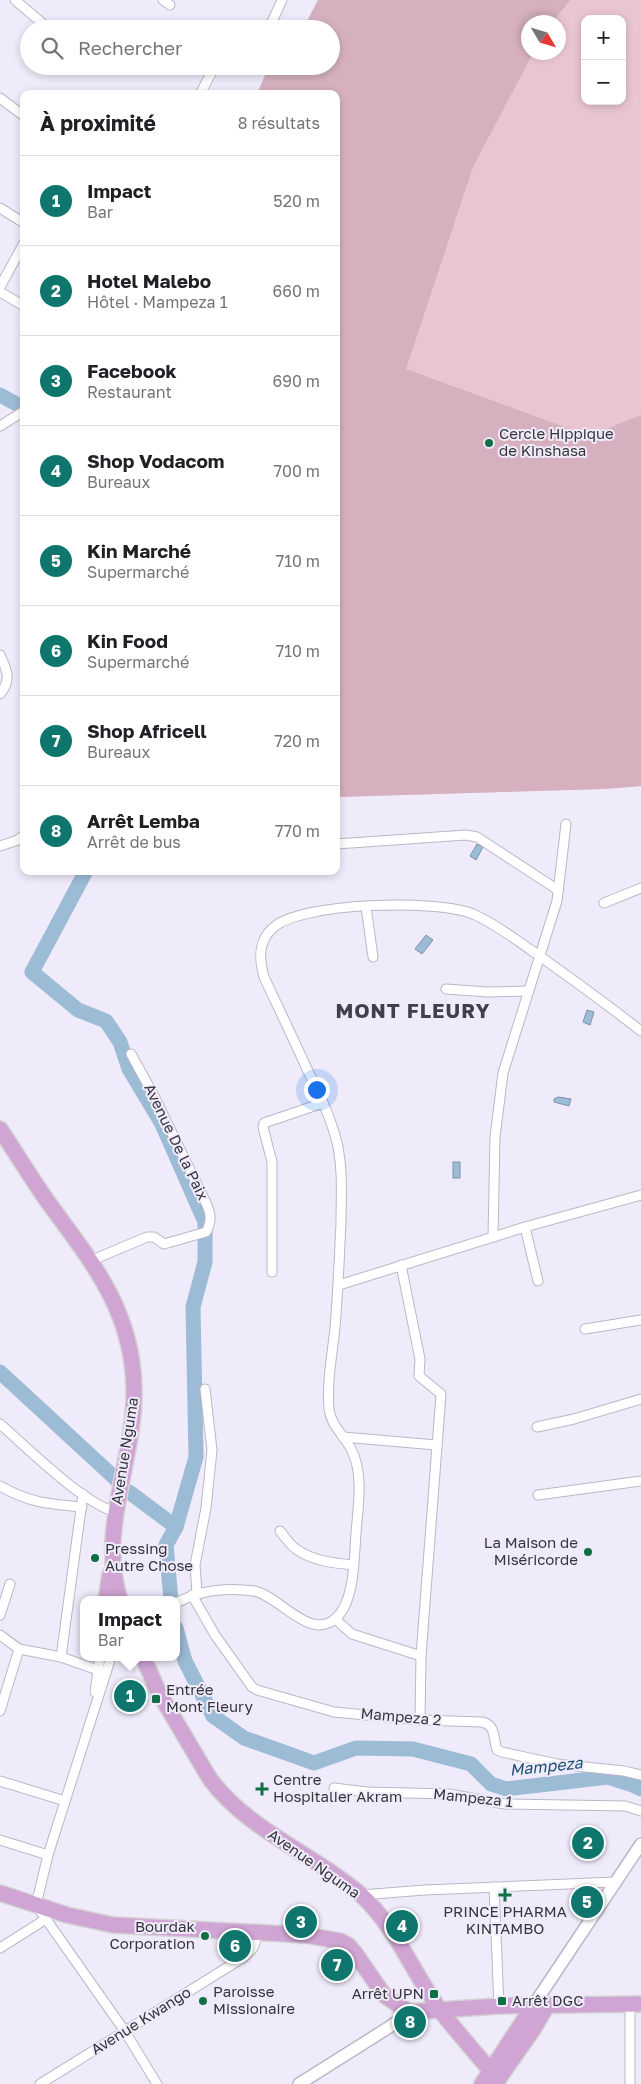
<!DOCTYPE html>
<html lang="fr">
<meta charset="utf-8">
<style>
:root{--surface:#fff;--page:#f6f6f6;--text:#202124;--muted:#757577;--line:#e0e0e0;--accent:#0f766e}
body{margin:0;font-family:"Golos Text",sans-serif;background:var(--page);color:var(--text)}
.controls{position:absolute;right:15px;top:15px;display:grid;overflow:hidden;border-radius:10px;box-shadow:0 2px 8px #0003}
.controls button{width:45px;height:45px;display:grid;place-items:center;padding:0;border:0;border-bottom:1px solid var(--line);background:var(--surface);color:var(--text);font:25px sans-serif}
.compass{position:absolute;left:521px;top:15px;width:45px;height:45px;border-radius:50%;background:var(--surface);box-shadow:0 2px 8px #0003;rotate:128deg}
.you{position:absolute;left:316px;top:1089px;width:18px;height:18px;margin:-12px;border:4px solid #fff;border-radius:50%;background:#1a73e8;box-shadow:0 0 0 8px #1a73e833}
.badge{display:grid;place-items:center;width:32px;height:32px;border-radius:50%;background:var(--accent);color:#fff;font-size:16px;font-weight:700}
.pin{position:absolute;translate:-50% -50%;border:2px solid #fff;box-shadow:0 1px 5px #0006}
.popup{position:absolute;left:80px;top:1596px;width:100px;height:65px;box-sizing:border-box;display:grid;place-content:center;border-radius:10px;background:var(--surface);filter:drop-shadow(0 1px 4px #0005);font-size:16px;white-space:nowrap;color:var(--muted)}
.popup b{font-size:19px;color:var(--text)}
.popup::after{content:'';position:absolute;left:50%;top:100%;margin-left:-10px;border:10px solid transparent;border-top-color:var(--surface)}
.list{margin:0;padding:0;list-style:none}
h2{display:flex;justify-content:space-between;align-items:center;height:65px;margin:0;padding:0 20px;font-size:21px}
h2 small{font-size:16px;font-weight:400;color:var(--muted)}
.list li{display:grid;grid-template-columns:32px 1fr auto;gap:15px;align-items:center;box-sizing:border-box;height:90px;padding:0 20px;border-top:1px solid var(--line)}
.list b{display:block;font-size:19px;white-space:nowrap}
.list p{margin:0;font-size:16px;white-space:nowrap;color:var(--muted)}
.list em{font-size:16px;font-style:normal;color:var(--muted)}
.icon{flex:none;width:28px;height:28px;fill:none;stroke:currentColor;stroke-width:2;stroke-linecap:round;stroke-linejoin:round}
.map{position:relative;flex:none;width:641px;height:2084px;overflow:hidden}
.search{position:absolute;background:var(--surface);box-shadow:0 2px 8px #0003;left:20px;top:20px;width:320px;height:55px;display:flex;align-items:center;gap:12px;box-sizing:border-box;padding:0 18px;border-radius:28px;color:var(--muted);font-size:19px}
.panel{position:absolute;background:var(--surface);box-shadow:0 2px 8px #0003;left:20px;top:90px;width:320px;height:785px;border-radius:10px}
.map>svg:first-child{display:block}
</style>
<div class="map">
<svg width="641" height="2084" viewBox="0 0 641 2084">
<rect width="100%" height="100%" fill="#efebfb"/>
<path fill="#e9c5d2" fill-rule="evenodd" d="M318 0H641V786L604 789 336 797V94H257L269 66H331V29H303ZM585 19H622V101H585ZM528 22H558V52H528Z"/>
<path fill="#d6b0bf" d="M318 0H570L553 22H528V52L533 53 473 167 406 369 589 436 641 415V786L604 789 336 797V94H257L269 66H331V29H303Z"/>
<g fill="#9cbbd4" stroke="#7e93a7">
<path d="M477 844 483 847 476 860 470 856Z"/>
<path d="M426 935 433 940 422 954 415 949Z"/>
<path d="M587 1010 594 1012 590 1025 583 1022Z"/>
<path d="M558 1097 571 1099 569 1106 554 1102V1099Z"/>
<rect x="453" y="1162" width="7" height="16"/>
</g>
<g fill="none" stroke-linecap="round" stroke-linejoin="round">
<g stroke="#9cbbd4" stroke-width="15">
<path d="M0 395 24 408"/>
<path d="M86 871 32 972 78 1010 106 1021 120 1042 129 1069 162 1124 205 1222V1262L193 1307 196 1457 176 1527 166 1545 171 1600"/>
<path d="M0 1372 117 1480"/>
<path d="M129 1492 176 1527"/>
<path d="M176 1628 185 1661 213 1716 244 1738 314 1763 356 1748 413 1749 471 1764 491 1784 506 1789 608 1777 633 1785 641 1789"/>
</g>
<g stroke="#bbb7c7" stroke-width="11">
<g id="minor">
<path d="M15 0 49 29"/>
<path d="M163 0 170 5"/>
<path d="M263 29 272 22 282 0"/>
<path d="M200 94 215 66"/>
<path d="M0 98 24 116"/>
<path d="M0 208 24 223"/>
<path d="M0 287 24 243"/>
<path d="M0 292 24 306"/>
<path d="M0 426 24 411"/>
<path d="M0 655C7 670 12 680 0 694"/>
<path d="M336 844 466 835 477 837 558 890"/>
<path d="M0 846 18 840 24 835"/>
<path d="M604 903 641 888"/>
<path d="M366 907 373 957"/>
<path d="M446 989 487 992 528 991"/>
<path d="M525 1227 538 1281"/>
<path d="M493 1237 495 1137 503 1073 557 901 566 824"/>
<path d="M90 1261 147 1237H154L164 1244 206 1232C212 1221 211 1214 206 1203L154 1096 131 1054"/>
<path d="M401 1265 420 1359 419 1376 441 1394 421 1656 420 1720"/>
<path d="M272 1272V1162L263 1127 264 1123 323 1103"/>
<path d="M339 1285 525 1227 641 1195"/>
<path d="M585 1329 641 1320"/>
<path d="M0 1424C28 1448 82 1503 116 1512"/>
<path d="M537 1427 574 1419 641 1399"/>
<path d="M343 1437 436 1445"/>
<path d="M0 1486C30 1503 48 1504 82 1507"/>
<path d="M538 1495 641 1481"/>
<path d="M280 1531C285 1537 290 1545 296 1549 313 1561 333 1563 353 1565"/>
<path d="M197 1593 195 1565 206 1508 212 1450 205 1389"/>
<path d="M192 1595 215 1635 252 1687 257 1690 334 1712 420 1720 482 1722C496 1725 493 1738 497 1750L502 1752 557 1764 624 1771 641 1775"/>
<path d="M176 1603C200 1590 226 1587 254 1591 280 1596 310 1642 336 1618 355 1601 354 1557 356 1533 358 1507 364 1473 351 1449 344 1435 331 1426 329 1409 327 1385 331 1361 334 1337 338 1299 339 1261 341 1223 341 1197 343 1173 338 1147 332 1119 319 1094 307 1069 293 1038 278 1007 264 977 259 959 258 941 273 928 300 902 438 899 473 914 494 923 512 937 531 950 568 976 605 1003 641 1031"/>
<path d="M0 1615 10 1584"/>
<path d="M335 1619 352 1634 421 1656"/>
<path d="M0 1635 19 1649 61 1657 98 1670"/>
<path d="M61 1657 83 1494"/>
<path d="M111 1657 48 1855 36 1905 124 2030 157 2084"/>
<path d="M95 1692 100 1657"/>
<path d="M0 1711 19 1649"/>
<path d="M0 1781 65 1801"/>
<path d="M334 1788 367 1792 449 1794 505 1804 625 1806 641 1811"/>
<path d="M0 1840 48 1855"/>
<path d="M494 1887 499 2006"/>
<path d="M361 1895 425 1890 616 1882"/>
<path d="M0 1948 46 1919"/>
<path d="M630 2004V2084"/>
<path d="M40 2084 244 1957 253 1948 258 1934"/>
</g>
</g>
<g stroke="#bbb7c7" stroke-width="14">
<g id="tertiary">
<path d="M533 2006 641 1844"/>
<path d="M299 2084 391 2026 409 2012"/>
</g>
</g>
<g stroke="#d3d3d4" stroke-width="18">
<g id="primary">
<path d="M0 1129C16 1153 31 1178 48 1202 91 1261 132 1309 134 1387 136 1459 97 1529 120 1600"/>
<path d="M106 1600 110 1574"/>
<path d="M143 1657 159 1693 210 1779C249 1831 312 1853 360 1894 395 1925 413 1973 440 2010 458 2034 479 2056 498 2080"/>
<path d="M0 1893 67 1915 113 1925 305 1935 340 1941 348 1945 355 1953 384 1995 409 2012 499 2006 641 2004"/>
<path d="M482 2084 533 2006"/>
<path d="M495 2084 534 2028 547 2006"/>
</g>
</g>
<use href="#minor" stroke="#fff" stroke-width="9"/>
<use href="#tertiary" stroke="#fff" stroke-width="11"/>
<use href="#primary" stroke="#d0a4d3" stroke-width="15"/>
</g>
<g fill="#0f6f45" stroke="#efebfb" stroke-width="2">
<circle cx="489" cy="443" r="5"/>
<circle cx="588" cy="1552" r="5"/>
<circle cx="95" cy="1558" r="5"/>
<rect x="151" y="1694" width="10" height="10" rx="2.5"/>
<path d="M259.5 1781.5h5v5h5v5h-5v5h-5v-5h-5v-5h5z"/>
<path d="M502.5 1887.5h5v5h5v5h-5v5h-5v-5h-5v-5h5z"/>
<circle cx="205" cy="1936" r="5"/>
<rect x="429" y="1989" width="10" height="10" rx="2.5"/>
<circle cx="203" cy="2001" r="5"/>
<rect x="497" y="1996" width="10" height="10" rx="2.5"/>
</g>
<g text-anchor="middle" stroke-width="4" stroke-linejoin="round" paint-order="stroke">
<g font-size="15" fill="#38363d" stroke="#efebfb" text-anchor="start">
<text x="499" y="439">Cercle Hippique<tspan x="499" dy="17">de Kinshasa</tspan></text>
<text x="578" y="1548" text-anchor="end">La Maison de<tspan x="578" dy="17">Miséricorde</tspan></text>
<text x="105" y="1554">Pressing<tspan x="105" dy="17">Autre Chose</tspan></text>
<text x="166" y="1695">Entrée<tspan x="166" dy="17">Mont Fleury</tspan></text>
<text x="273" y="1785">Centre<tspan x="273" dy="17">Hospitalier Akram</tspan></text>
<text x="505" y="1917" text-anchor="middle">PRINCE PHARMA<tspan x="505" dy="17">KINTAMBO</tspan></text>
<text x="195" y="1932" text-anchor="end">Bourdak<tspan x="195" dy="17">Corporation</tspan></text>
<text x="213" y="1997">Paroisse<tspan x="213" dy="17">Missionaire</tspan></text>
<text x="424" y="1999" text-anchor="end">Arrêt UPN</text>
<text x="512" y="2006">Arrêt DGC</text>
</g>
<g font-size="15" fill="#38363d" stroke="#efebfb">
<text transform="translate(176 1142) rotate(64)" y="5">Avenue De la Paix</text>
<text transform="translate(125 1451) rotate(-81)" y="5">Avenue Nguma</text>
<text transform="translate(401 1717) rotate(5)" y="5">Mampeza 2</text>
<text transform="translate(473 1798) rotate(6)" y="5">Mampeza 1</text>
<text transform="translate(314 1864) rotate(35)" y="5">Avenue Nguma</text>
<text transform="translate(141 2021) rotate(-32)" y="5">Avenue Kwango</text>
</g>
<g font-size="16" font-style="italic" fill="#1c5072" stroke="#efebfb">
<text transform="translate(546 1766) rotate(-6)" y="6">Mampeza</text>
</g>
<g font-size="20" font-weight="bold" letter-spacing="1" fill="#423f4c" stroke="#efebfb">
<text x="413" y="1018">MONT FLEURY</text>
</g>
</g>
</svg>
<div class="controls">
<button>+</button>
<button>−</button>
</div>
<svg class="compass" viewBox="-18 -18 36 36"><path d="M0-13l5 13h-10z" fill="#e53935"/><path d="M0 13l5-13h-10z" fill="#757577"/></svg>
<div class="you"></div>
<div class="pin badge" style="left:130px;top:1696px">1</div>
<div class="popup"><b>Impact</b>Bar</div>
<div class="pin badge" style="left:588px;top:1843px">2</div>
<div class="pin badge" style="left:301px;top:1922px">3</div>
<div class="pin badge" style="left:402px;top:1926px">4</div>
<div class="pin badge" style="left:587px;top:1902px">5</div>
<div class="pin badge" style="left:235px;top:1946px">6</div>
<div class="pin badge" style="left:337px;top:1965px">7</div>
<div class="pin badge" style="left:410px;top:2022px">8</div>
<div class="search"><svg class="icon" aria-label="search" viewBox="0 0 24 24"><circle cx="10" cy="10" r="6"/><path d="M15 15l6 6"/></svg>Rechercher</div>
<section class="panel">
<h2>À proximité<small>8 résultats</small></h2>
<ul class="list">
<li><span class="badge">1</span><div><b>Impact</b><p>Bar</p></div><em>520 m</em></li>
<li><span class="badge">2</span><div><b>Hotel Malebo</b><p>Hôtel · Mampeza 1</p></div><em>660 m</em></li>
<li><span class="badge">3</span><div><b>Facebook</b><p>Restaurant</p></div><em>690 m</em></li>
<li><span class="badge">4</span><div><b>Shop Vodacom</b><p>Bureaux</p></div><em>700 m</em></li>
<li><span class="badge">5</span><div><b>Kin Marché</b><p>Supermarché</p></div><em>710 m</em></li>
<li><span class="badge">6</span><div><b>Kin Food</b><p>Supermarché</p></div><em>710 m</em></li>
<li><span class="badge">7</span><div><b>Shop Africell</b><p>Bureaux</p></div><em>720 m</em></li>
<li><span class="badge">8</span><div><b>Arrêt Lemba</b><p>Arrêt de bus</p></div><em>770 m</em></li>
</ul>
</section>
</div>
